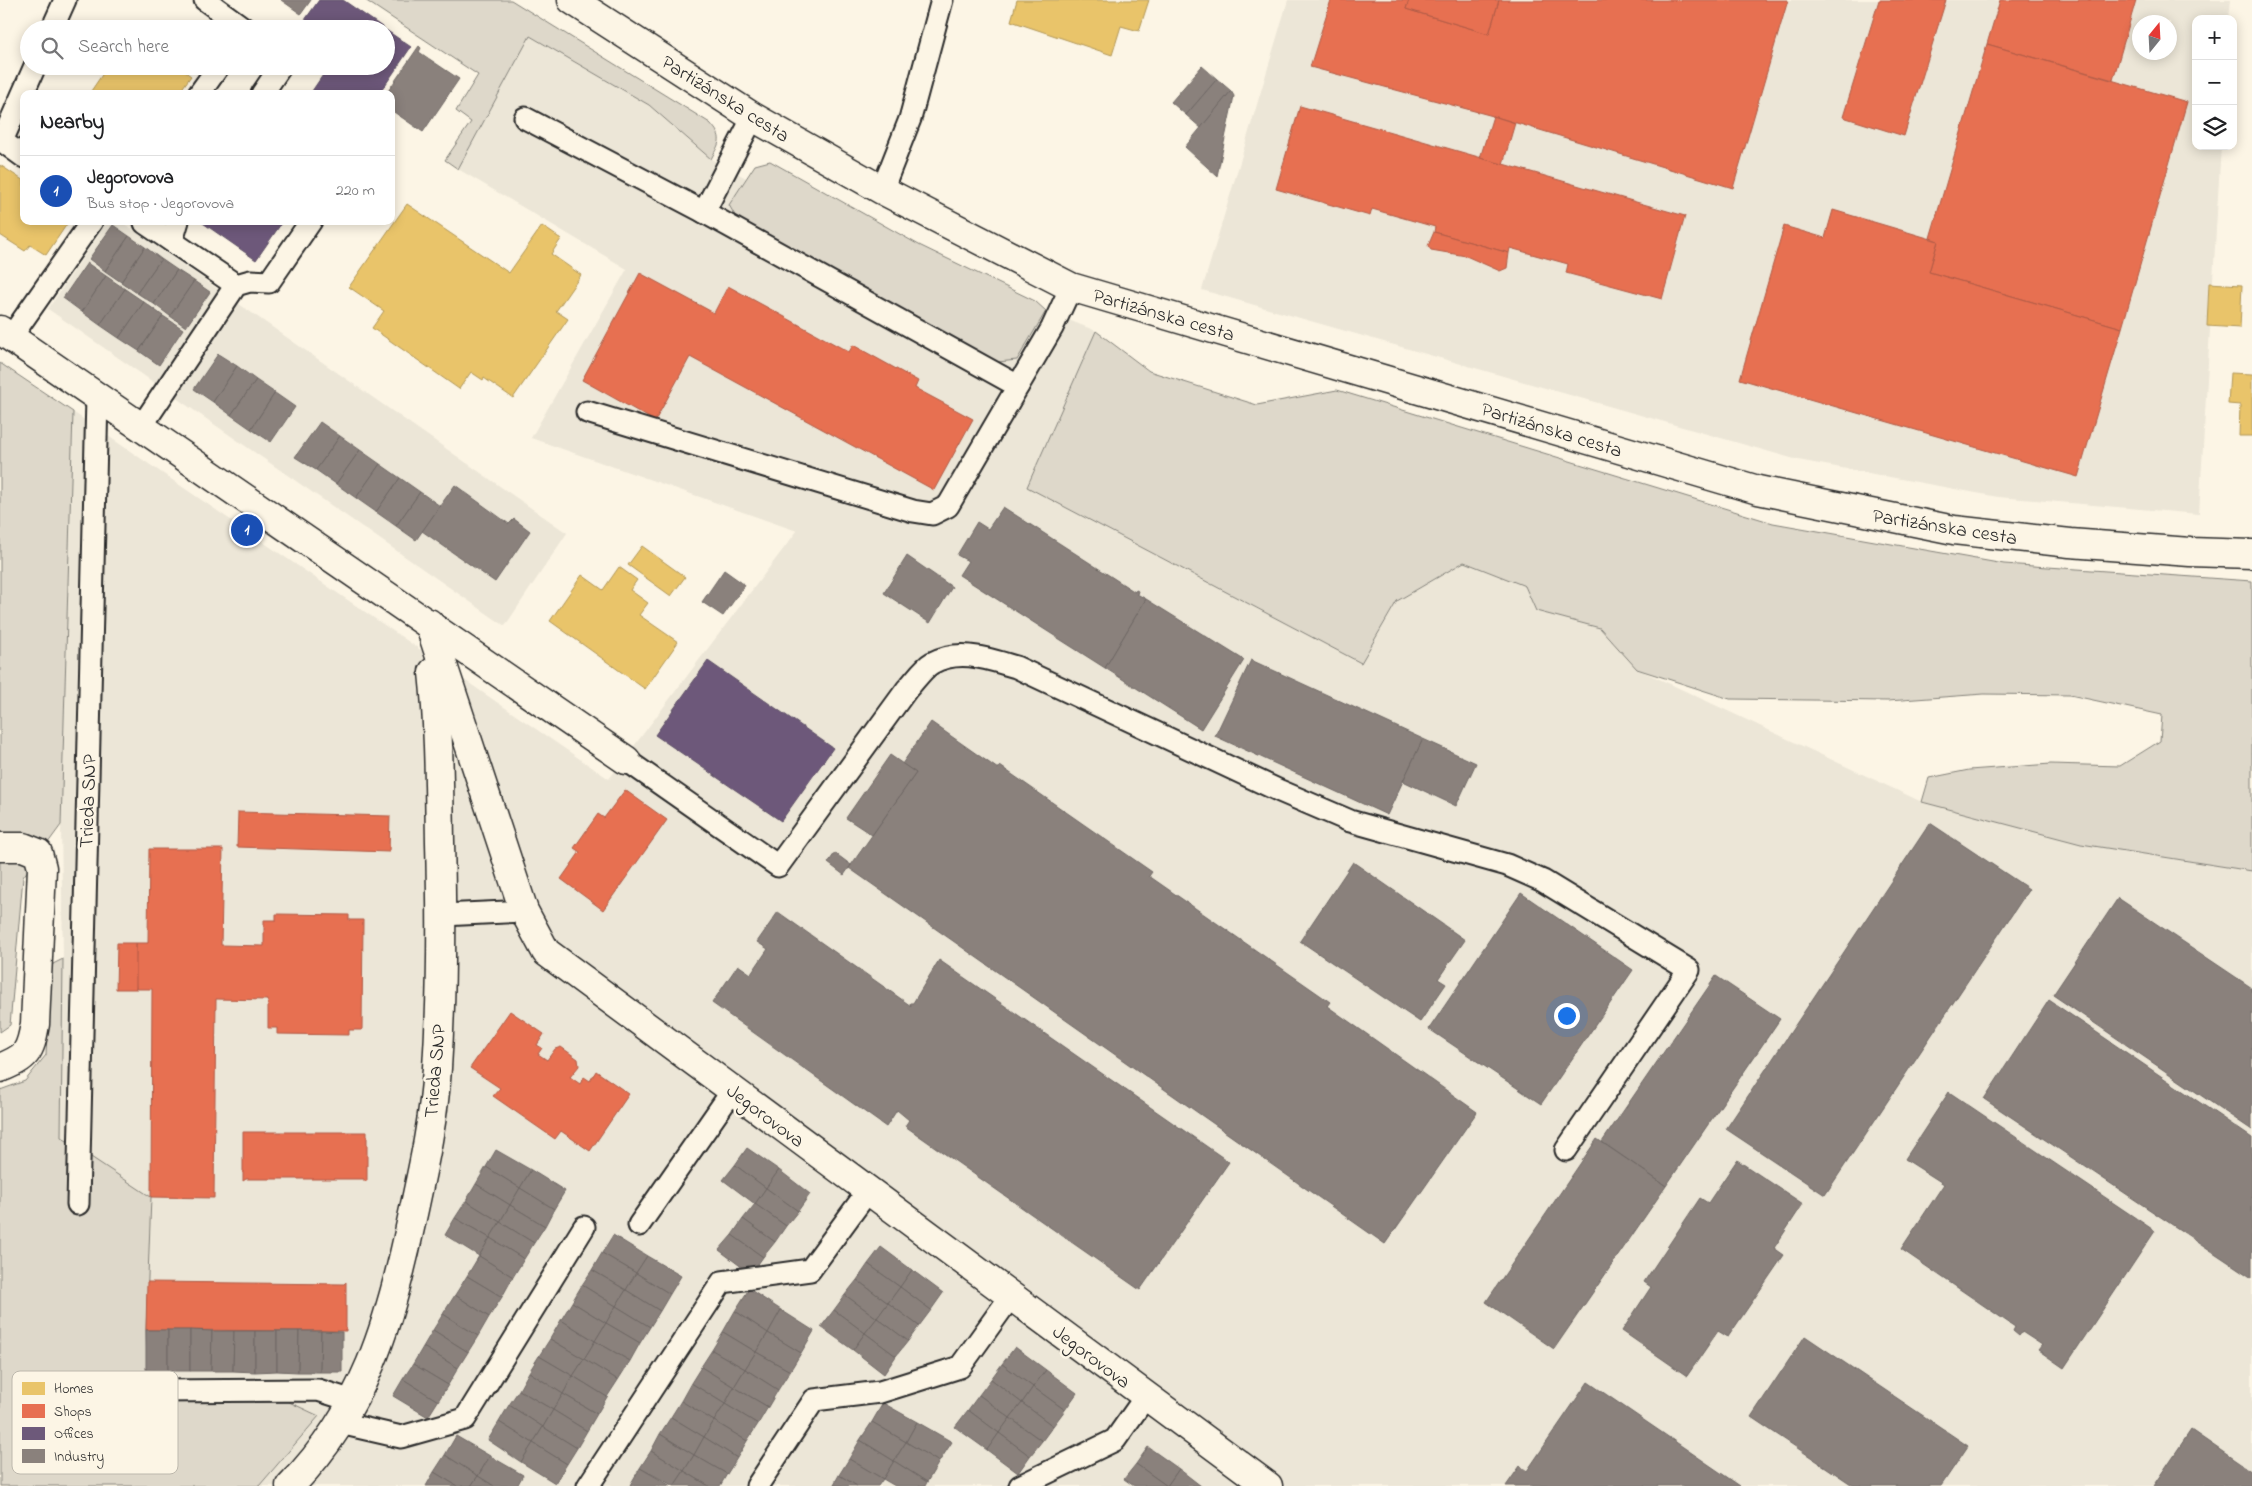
<!DOCTYPE html>
<meta charset="utf-8">
<style>
:root{--surface:#fff;--page:#f2f2f2;--text:#202124;--muted:#757577;--line:#e0e0e0;--accent:#c8321e}
body{margin:0;font-family:"Indie Flower",sans-serif;background:var(--page);color:var(--text)}
.controls{position:absolute;right:15px;top:15px;display:grid;overflow:hidden;border-radius:10px;box-shadow:0 2px 12px #0003}
.controls button{width:45px;height:45px;display:grid;place-items:center;padding:0;border:0;border-bottom:1px solid var(--line);background:var(--surface);color:var(--text);font:25px sans-serif}
.compass{position:absolute;left:2132px;top:15px;width:45px;height:45px;border-radius:50%;background:var(--surface);box-shadow:0 2px 12px #0003;rotate:18deg}
.you{position:absolute;left:1566px;top:1015px;width:18px;height:18px;margin:-12px;border:4px solid #fff;border-radius:50%;background:#1a73e8;box-shadow:0 0 0 8px #1a73e833}
.badge{display:grid;place-items:center;width:32px;height:32px;border-radius:50%;background:var(--accent);color:#fff;font-size:16px;font-weight:700}
.pin{position:absolute;translate:-50% -50%;border:2px solid #fff;box-shadow:0 1px 5px #0006}
.list{margin:0;padding:0;list-style:none}
h2{display:flex;justify-content:space-between;align-items:center;height:65px;margin:0;padding:0 20px;font-size:21px}
h2 small{font-size:16px;font-weight:400;color:var(--muted)}
.list li{display:grid;grid-template-columns:32px 1fr auto;gap:15px;align-items:center;box-sizing:border-box;height:70px;padding:0 20px;border-top:1px solid var(--line)}
.list b{display:block;font-size:19px;white-space:nowrap}
.list p{margin:0;font-size:16px;white-space:nowrap;color:var(--muted)}
.list em{font-size:16px;font-style:normal;color:var(--muted)}
.icon{flex:none;width:28px;height:28px;fill:none;stroke:currentColor;stroke-width:2;stroke-linecap:round;stroke-linejoin:round}
.map{position:relative;flex:none;width:2252px;height:1486px;overflow:hidden}
.search{position:absolute;background:var(--surface);box-shadow:0 2px 12px #0003;left:20px;top:20px;width:375px;height:55px;display:flex;align-items:center;gap:12px;box-sizing:border-box;padding:0 18px;border-radius:28px;color:var(--muted);font-size:19px}
.panel{position:absolute;background:var(--surface);box-shadow:0 2px 12px #0003;left:20px;top:90px;width:375px;height:135px;border-radius:10px}
.map>svg:first-child{display:block}
</style>
<div class="map">
<svg width="2252" height="1486" viewBox="0 0 2252 1486">
<rect width="100%" height="100%" fill="#fcf5e5"/>
<filter id="ink" filterUnits="userSpaceOnUse"><feTurbulence type="fractalNoise" baseFrequency=".02" numOctaves="2"/><feDisplacementMap in="SourceGraphic" scale="10" xChannelSelector="R" yChannelSelector="G"/><feConvolveMatrix kernelMatrix="1 2 1 2 8 2 1 2 1" color-interpolation-filters="sRGB"/></filter>
<g filter="url(#ink)">
<g fill="#ece6d7" fill-rule="evenodd">
<path d="M1288 0H2230L2228 19H2196V146H2221L2199 514 1998 497 1798 460 1202 290ZM2140 22H2170V52H2140Z"/>
<path d="M530 36 649 105 711 159 746 178 729 205 737 219 998 362 1017 360 1046 311 1096 331 1027 487 1361 663 1397 601 1464 562 1525 586 1536 611 1600 628 1638 669 1922 802 2081 844 2252 871V1486H259L318 1416 288 1402 148 1401 146 1330 61 1137 63 959 61 825 73 412 609 779 797 531 531 438 627 269 458 169Z"/>
<path d="M108 221H120L567 533 505 626 48 309Z"/>
</g>
<g fill="#ded8ca" stroke="#84827a">
<path d="M365 0H511L710 123C724 138 720 142 711 159L649 105 530 36 458 169 445 160 471 122 456 111 478 75Z"/>
<path d="M770 161 919 245 1035 301 1046 311 1017 360 998 362 737 219 729 205 755 165Z"/>
<path d="M1096 331 1149 371 1257 405 1337 390 1773 523 2004 564 2252 581V871L2081 844 1922 802 1929 778 1969 770 2051 764 2120 766 2160 741 2162 715 2070 695 1984 694 1888 701 1730 699 1637 669 1600 628 1536 611 1525 586 1464 562 1397 601 1361 663 1027 487Z"/>
<path d="M0 363 73 412 61 825 23 877 10 1025 0 1032Z"/>
<path d="M63 959 61 1137 151 1197 146 1330 148 1401 289 1402 319 1416 259 1486H0V1090L25 1081 46 1055 50 972 53 964Z"/>
</g>
<g fill="#e9c46a" stroke="#b09657">
<path d="M1017 0H1149L1139 31 1121 26 1112 55 1011 21Z"/>
<path d="M108 66H177L191 76 178 94H89Z"/>
<path d="M0 165 24 181V221H69L46 255 30 245 25 251 0 235Z"/>
<path d="M407 204 509 273 542 226 561 239 551 254 581 275 556 311 568 319 513 398 484 378 483 380 471 372 459 389 372 328 384 311 349 287Z"/>
<path d="M2209 283 2242 285 2240 328 2207 326Z"/>
<path d="M2230 373 2252 374V436H2239L2240 405 2228 404Z"/>
<path d="M642 546 685 577 671 596 628 565Z"/>
<path d="M619 567 637 580 630 590 648 603 639 615 678 642 645 689 550 621 582 575 603 590Z"/>
</g>
<g fill="#e76f51" stroke="#af5b46">
<path d="M1331 0H1409L1406 9 1489 34 1499 0H1788L1733 188 1493 116 1310 67Z"/>
<path d="M1409 0H1499L1489 34 1406 9Z"/>
<path d="M1879 0H1946L1904 136 1843 117Z"/>
<path d="M2000 0H2136L2113 80 1987 44Z"/>
<path d="M1987 44 2187 102 2122 328 1929 272 1938 241 1930 238Z"/>
<path d="M1300 106 1685 216 1662 299 1566 273 1568 264 1510 248 1509 253 1434 232 1435 227 1372 209 1370 216 1276 189Z"/>
<path d="M1493 116 1515 123 1503 164 1480 158Z"/>
<path d="M1833 210 1938 241 1929 272 2122 328 2078 477 1740 379 1784 226 1825 238Z"/>
<path d="M1434 232 1509 253 1507 268 1500 271 1466 256 1431 250 1428 246Z"/>
<path d="M640 273 714 313 728 286 849 352 853 345 918 381 915 388 973 419 934 490 690 357 655 421 582 380Z"/>
<path d="M625 790 667 820 603 910 561 879 580 852 574 848 598 814 604 818Z"/>
<path d="M238 812 390 816 389 852 237 847Z"/>
<path d="M149 849H223L221 945 264 946V920H276V914L349 915V920H363L362 1030H349V1035L277 1034V1028H268V1000L216 999 214 1198 151 1197 152 989H136L135 978 136 943H148Z"/>
<path d="M117 943H136V989H116Z"/>
<path d="M510 1011 544 1034 537 1045 542 1048 538 1054 547 1060 555 1049 561 1047 578 1059 579 1066 570 1077 580 1084 584 1077 590 1081 596 1071 629 1094 590 1151 561 1131 555 1139 493 1096 500 1088 470 1068Z"/>
<path d="M243 1132H367V1181H364V1179H246L243 1181Z"/>
<path d="M147 1282 344 1284 346 1282V1331L146 1330Z"/>
</g>
<g fill="#6d597a" stroke="#594b62">
<path d="M319 0H343L385 29H303L300 27Z"/>
<path d="M386 30 411 47 379 94H310L329 66H386Z"/>
<path d="M200 221H283L256 260Z"/>
<path d="M708 661 833 748 781 821 655 735Z"/>
</g>
<g fill="#8a817c" stroke="#6e6764">
<path d="M281 0H311L301 14Z"/>
<path d="M419 46 421 48 419 52 459 79 423 132 391 110V94H386Z"/>
<path d="M1202 66 1217 79 1186 115 1171 102Z"/>
<path d="M1217 79 1231 91 1201 128 1186 115Z"/>
<path d="M1231 91 1234 96 1217 176 1185 147Z"/>
<path d="M113 225 129 236 105 271 89 259Z"/>
<path d="M129 236 145 247 121 282 105 271Z"/>
<path d="M145 247 161 259 137 293 121 282Z"/>
<path d="M161 259 177 270 154 304 137 293Z"/>
<path d="M87 263 106 276 82 312 63 298Z"/>
<path d="M177 270 194 281 170 316 154 304Z"/>
<path d="M106 276 125 289 100 325 82 312Z"/>
<path d="M194 281 210 292 186 327 170 316Z"/>
<path d="M125 289 144 302 119 338 100 325Z"/>
<path d="M144 302 163 316 139 351 119 338Z"/>
<path d="M163 316 183 329 159 365 139 351Z"/>
<path d="M218 354 237 366 213 402 194 389Z"/>
<path d="M237 366 256 380 231 415 213 402Z"/>
<path d="M256 380 275 393 251 429 231 415Z"/>
<path d="M275 393 295 407 271 442 251 429Z"/>
<path d="M320 422 340 436 316 470 295 457Z"/>
<path d="M340 436 360 450 336 484 316 470Z"/>
<path d="M360 450 380 464 356 498 336 484Z"/>
<path d="M380 464 400 478 376 512 356 498Z"/>
<path d="M400 478 420 492 396 526 376 512Z"/>
<path d="M455 485 509 524 514 519 530 531 495 582 422 531Z"/>
<path d="M420 492 440 506 416 540 396 526Z"/>
<path d="M1003 507 1135 592 1136 590 1138 591 1137 594 1146 599 1105 668 959 575 968 561 957 555 977 522 988 529Z"/>
<path d="M907 556 952 587 930 623 884 593Z"/>
<path d="M724 570 745 585 723 616 702 602Z"/>
<path d="M1146 599 1244 660 1201 729 1105 668Z"/>
<path d="M1251 660 1423 739 1387 815 1215 736Z"/>
<path d="M931 722 998 769 1000 766 1152 872 1149 876 1330 1002 1327 1006 1477 1112 1385 1244 849 868 916 773 902 764Z"/>
<path d="M1423 739 1476 763 1456 806 1403 781Z"/>
<path d="M890 755 916 773 872 835 846 818Z"/>
<path d="M1930 823 2029 889 1825 1195 1726 1129Z"/>
<path d="M835 853 851 865 844 875 828 863Z"/>
<path d="M1353 862 1465 940 1438 979 1446 984 1420 1022 1300 941Z"/>
<path d="M1521 893 1633 970 1541 1104 1429 1029Z"/>
<path d="M2118 898 2252 988V1130L2053 995Z"/>
<path d="M778 912 911 1006 910 1003H913L939 960 1229 1162 1140 1290 905 1126 909 1120 897 1110 886 1127 712 1003 738 965 751 974 768 949 757 942Z"/>
<path d="M1716 976 1780 1019 1666 1186 1602 1142Z"/>
<path d="M2049 1000 2252 1138V1278L1984 1099Z"/>
<path d="M1949 1092 2155 1231 2064 1368 2038 1350 2042 1345 2022 1332 2019 1336 2013 1331 2015 1327 1901 1249 1944 1184 1905 1159Z"/>
<path d="M1597 1139 1666 1186 1554 1349 1486 1302Z"/>
<path d="M747 1148 779 1170 766 1188 735 1165Z"/>
<path d="M496 1150 531 1170 520 1188 486 1167Z"/>
<path d="M1737 1160 1803 1204 1774 1248 1784 1255 1728 1337 1718 1331 1687 1376 1622 1331 1651 1287 1644 1282 1700 1198 1708 1203Z"/>
<path d="M735 1165 766 1188 755 1204 723 1180Z"/>
<path d="M486 1167 520 1188 510 1205 476 1184Z"/>
<path d="M531 1170 565 1191 554 1209 520 1188Z"/>
<path d="M779 1170 810 1194 798 1211 766 1188Z"/>
<path d="M476 1184 510 1205 500 1222 466 1201Z"/>
<path d="M520 1188 554 1209 545 1226 510 1205Z"/>
<path d="M766 1188 798 1211 786 1226 755 1204Z"/>
<path d="M466 1201 500 1222 490 1238 455 1218Z"/>
<path d="M755 1204 786 1226 775 1242 743 1219Z"/>
<path d="M510 1205 545 1226 534 1243 500 1222Z"/>
<path d="M455 1218 490 1238 479 1256 445 1235Z"/>
<path d="M743 1219 775 1242 763 1257 732 1235Z"/>
<path d="M500 1222 534 1243 524 1259 490 1238Z"/>
<path d="M613 1235 647 1256 636 1273 602 1253Z"/>
<path d="M732 1235 763 1257 751 1274 719 1250Z"/>
<path d="M490 1238 524 1259 513 1277 479 1256Z"/>
<path d="M881 1247 912 1270 900 1287 868 1264Z"/>
<path d="M602 1253 636 1273 626 1290 592 1270Z"/>
<path d="M479 1256 513 1277 502 1297 467 1276Z"/>
<path d="M647 1256 681 1276 670 1294 636 1273Z"/>
<path d="M868 1264 900 1287 888 1303 857 1280Z"/>
<path d="M592 1270 626 1290 616 1306 582 1285Z"/>
<path d="M912 1270 943 1293 931 1310 900 1287Z"/>
<path d="M636 1273 670 1294 660 1311 626 1290Z"/>
<path d="M467 1276 502 1297 489 1317 455 1295Z"/>
<path d="M857 1280 888 1303 877 1318 845 1295Z"/>
<path d="M582 1285 616 1306 606 1323 572 1302Z"/>
<path d="M900 1287 931 1310 919 1326 888 1303Z"/>
<path d="M749 1289 781 1310 768 1333 735 1311Z"/>
<path d="M626 1290 660 1311 650 1327 616 1306Z"/>
<path d="M455 1295 489 1317 478 1336 443 1314Z"/>
<path d="M845 1295 877 1318 865 1333 834 1310Z"/>
<path d="M572 1302 606 1323 595 1341 561 1320Z"/>
<path d="M888 1303 919 1326 908 1341 877 1318Z"/>
<path d="M616 1306 650 1327 640 1343 606 1323Z"/>
<path d="M781 1310 814 1331 801 1353 768 1333Z"/>
<path d="M834 1310 865 1333 853 1350 821 1327Z"/>
<path d="M735 1311 768 1333 756 1352 723 1332Z"/>
<path d="M443 1314 478 1336 468 1352 433 1330Z"/>
<path d="M877 1318 908 1341 896 1356 865 1333Z"/>
<path d="M561 1320 595 1341 584 1359 550 1339Z"/>
<path d="M606 1323 640 1343 630 1361 595 1341Z"/>
<path d="M146 1330H168V1371L146 1370Z"/>
<rect x="168" y="1330" width="22" height="41"/>
<path d="M190 1330 212 1331 211 1371H190Z"/>
<path d="M433 1330 468 1352 458 1368 423 1347Z"/>
<path d="M212 1331H234L233 1371H211Z"/>
<path d="M234 1331H255V1372L233 1371Z"/>
<path d="M255 1331H277V1371L255 1372Z"/>
<path d="M277 1331H299L298 1372 277 1371Z"/>
<path d="M299 1331H321L320 1372H298Z"/>
<path d="M321 1331 342 1332V1372H320Z"/>
<path d="M723 1332 756 1352 745 1369 712 1350Z"/>
<path d="M768 1333 801 1353 790 1371 756 1352Z"/>
<path d="M865 1333 896 1356 884 1374 853 1350Z"/>
<path d="M1805 1336 1968 1446 1941 1486H1854L1751 1417Z"/>
<path d="M550 1339 584 1359 573 1376 539 1356Z"/>
<path d="M595 1341 630 1361 618 1380 584 1359Z"/>
<path d="M423 1347 458 1368 448 1385 413 1364Z"/>
<path d="M1015 1347 1046 1370 1033 1387 1002 1364Z"/>
<path d="M712 1350 745 1369 734 1387 701 1367Z"/>
<path d="M756 1352 790 1371 778 1390 745 1369Z"/>
<path d="M539 1356 573 1376 563 1394 529 1372Z"/>
<path d="M584 1359 618 1380 607 1397 573 1376Z"/>
<path d="M413 1364 448 1385 438 1401 403 1379Z"/>
<path d="M1002 1364 1033 1387 1022 1403 991 1379Z"/>
<path d="M701 1367 734 1387 725 1404 691 1383Z"/>
<path d="M745 1369 778 1390 768 1407 734 1387Z"/>
<path d="M1046 1370 1077 1393 1065 1410 1033 1387Z"/>
<path d="M529 1372 563 1394 553 1410 519 1390Z"/>
<path d="M573 1376 607 1397 597 1414 563 1394Z"/>
<path d="M403 1379 438 1401 428 1417 393 1396Z"/>
<path d="M991 1379 1022 1403 1010 1418 979 1395Z"/>
<path d="M1588 1382 1740 1486H1506L1520 1466 1527 1471Z"/>
<path d="M691 1383 725 1404 714 1421 681 1401Z"/>
<path d="M734 1387 768 1407 758 1424 725 1404Z"/>
<path d="M1033 1387 1065 1410 1053 1426 1022 1403Z"/>
<path d="M519 1390 553 1410 543 1427 509 1405Z"/>
<path d="M563 1394 597 1414 587 1431 553 1410Z"/>
<path d="M979 1395 1010 1418 999 1433 968 1410Z"/>
<path d="M681 1401 714 1421 704 1437 671 1417Z"/>
<path d="M883 1403 917 1422 906 1442 872 1422Z"/>
<path d="M1022 1403 1053 1426 1042 1441 1010 1418Z"/>
<path d="M725 1404 758 1424 747 1441 714 1421Z"/>
<path d="M509 1405 543 1427 533 1443 499 1422Z"/>
<path d="M553 1410 587 1431 577 1448 543 1427Z"/>
<path d="M968 1410 999 1433 987 1450 955 1427Z"/>
<path d="M671 1417 704 1437 694 1455 660 1434Z"/>
<path d="M1010 1418 1042 1441 1030 1456 999 1433Z"/>
<path d="M714 1421 747 1441 737 1458 704 1437Z"/>
<path d="M499 1422 533 1443 521 1462 488 1440Z"/>
<path d="M872 1422 906 1442 894 1461 860 1440Z"/>
<path d="M917 1422 952 1442 939 1462 906 1442Z"/>
<path d="M543 1427 577 1448 567 1464 533 1443Z"/>
<path d="M2191 1430 2252 1472V1486H2153Z"/>
<path d="M999 1433 1030 1456 1018 1473 987 1450Z"/>
<path d="M660 1434 694 1455 684 1471 651 1451Z"/>
<path d="M456 1436 490 1456 478 1476 445 1455Z"/>
<path d="M704 1437 737 1458 727 1474 694 1455Z"/>
<path d="M860 1440 894 1461 883 1479 849 1459Z"/>
<path d="M906 1442 939 1462 927 1482 894 1461Z"/>
<path d="M533 1443 567 1464 555 1483 521 1462Z"/>
<path d="M1148 1447 1179 1469 1167 1486 1136 1464Z"/>
<path d="M651 1451 684 1471 674 1486 640 1468Z"/>
<path d="M445 1455 478 1476 471 1486H457L434 1472Z"/>
<path d="M694 1455 727 1474 720 1486H709L684 1471Z"/>
<path d="M490 1456 523 1475 517 1486H494L478 1476Z"/>
<path d="M849 1459 883 1479 878 1486H857L839 1475Z"/>
<path d="M894 1461 927 1482 925 1486H895L883 1479Z"/>
<path d="M1136 1464 1167 1486H1134L1124 1479Z"/>
<path d="M640 1468 671 1486H633L630 1485Z"/>
<path d="M1179 1469 1201 1486H1167Z"/>
<path d="M684 1471 709 1486H674Z"/>
<path d="M434 1472 457 1486H426Z"/>
<path d="M839 1475 857 1486H833Z"/>
<path d="M478 1476 494 1486H471Z"/>
</g>
<g fill="none" stroke-linecap="round" stroke-linejoin="round">
<g stroke="#2b2b2b" stroke-width="25">
<g id="lane">
<path d="M205 0 245 29"/>
<path d="M52 29 65 0"/>
<path d="M199 94 219 66"/>
<path d="M262 94 281 66"/>
<path d="M753 117 704 212 1018 386 1052 328 1071 287"/>
<path d="M525 118 704 212"/>
<path d="M24 157 2 141 35 66"/>
<path d="M882 190 910 119 942 0"/>
<path d="M145 223 236 285"/>
<path d="M172 241 178 221"/>
<path d="M11 337 92 221"/>
<path d="M587 412 913 511 932 514 948 506 1018 386"/>
<path d="M141 427 236 285 250 281 269 282 311 221"/>
<path d="M626 760 778 866 907 689C914 682 923 668 932 663 960 648 988 659 1016 667L1280 791 1350 821 1507 865 1543 881 1689 970 1566 1150"/>
<path d="M442 915 524 911"/>
<path d="M78 1204 97 397"/>
<path d="M639 1225 733 1090"/>
<path d="M156 1391 318 1390 353 1401"/>
<path d="M340 1423 401 1437 465 1419 584 1227"/>
<path d="M588 1486 722 1282 810 1270 868 1191"/>
<path d="M757 1486 814 1400 880 1392 960 1367 1011 1296"/>
<path d="M1020 1486 1115 1440 1146 1396"/>
</g>
</g>
<g stroke="#2b2b2b" stroke-width="31">
<g id="street">
<path d="M0 330 626 760"/>
<path d="M429 623 524 911 546 952 1268 1486"/>
<path d="M0 847H23L38 853 42 868 35 1024C30 1053 27 1057 0 1068"/>
<path d="M290 1486C364 1411 390 1323 411 1223 422 1172 434 1120 437 1068 442 993 442 917 440 842 439 785 439 729 433 672"/>
</g>
</g>
<g stroke="#2b2b2b" stroke-width="31">
<path id="secondary" d="M572 0 753 117 882 190 1071 287 1758 490 1954 530 2070 543 2190 552 2252 554"/>
</g>
<use href="#lane" stroke="#fcf5e5" stroke-width="21"/>
<use href="#street" stroke="#fcf5e5" stroke-width="28"/>
<use href="#secondary" stroke="#fcf5e5" stroke-width="28"/>
</g>
</g>
<g text-anchor="middle" stroke-width="5" stroke-linejoin="round" paint-order="stroke">
<g font-size="20" fill="#2b2b2b" stroke="#fcf5e5">
<text transform="translate(726 98) rotate(32)" y="7">Partizánska cesta</text>
<text transform="translate(1164 314) rotate(16)" y="7">Partizánska cesta</text>
<text transform="translate(1552 429) rotate(17)" y="7">Partizánska cesta</text>
<text transform="translate(1945 526) rotate(9)" y="7">Partizánska cesta</text>
<text transform="translate(87 801) rotate(-88)" y="7">Trieda SNP</text>
<text transform="translate(434 1071) rotate(-85)" y="7">Trieda SNP</text>
<text transform="translate(766 1115) rotate(37)" y="7">Jegorovova</text>
<text transform="translate(1092 1356) rotate(37)" y="7">Jegorovova</text>
</g>
</g>
<rect x="12" y="1371" width="166" height="103" rx="8" fill="#fcf5e5" stroke="#bdb8ad" stroke-width="1"/>
<rect x="22" y="1382" width="23" height="13" fill="#e9c46a"/>
<rect x="22" y="1404" width="23" height="14" fill="#e76f51"/>
<rect x="22" y="1427" width="23" height="13" fill="#6d597a"/>
<rect x="22" y="1449" width="23" height="14" fill="#8a817c"/>
<g font-size="14" fill="#2b2b2b">
<text x="54" y="1393">Homes</text>
<text x="54" y="1416">Shops</text>
<text x="54" y="1438">Offices</text>
<text x="54" y="1461">Industry</text>
</g>
</svg>
<div class="controls">
<button>+</button>
<button>−</button>
<button><svg class="icon" aria-label="layers" viewBox="0 0 24 24"><path d="M12 4l9 5-9 5-9-5zM3 14l9 5 9-5"/></svg></button>
</div>
<svg class="compass" viewBox="-18 -18 36 36"><path d="M0-13l5 13h-10z" fill="#e53935"/><path d="M0 13l5-13h-10z" fill="#757577"/></svg>
<div class="you"></div>
<div class="pin badge" style="left:247px;top:530px;background:#1a4fb4">1</div>
<div class="search"><svg class="icon" aria-label="search" viewBox="0 0 24 24"><circle cx="10" cy="10" r="6"/><path d="M15 15l6 6"/></svg>Search here</div>
<section class="panel">
<h2>Nearby<small></small></h2>
<ul class="list">
<li><span class="badge" style="background:#1a4fb4">1</span><div><b>Jegorovova</b><p>Bus stop · Jegorovova</p></div><em>220 m</em></li>
</ul>
</section>
</div>
